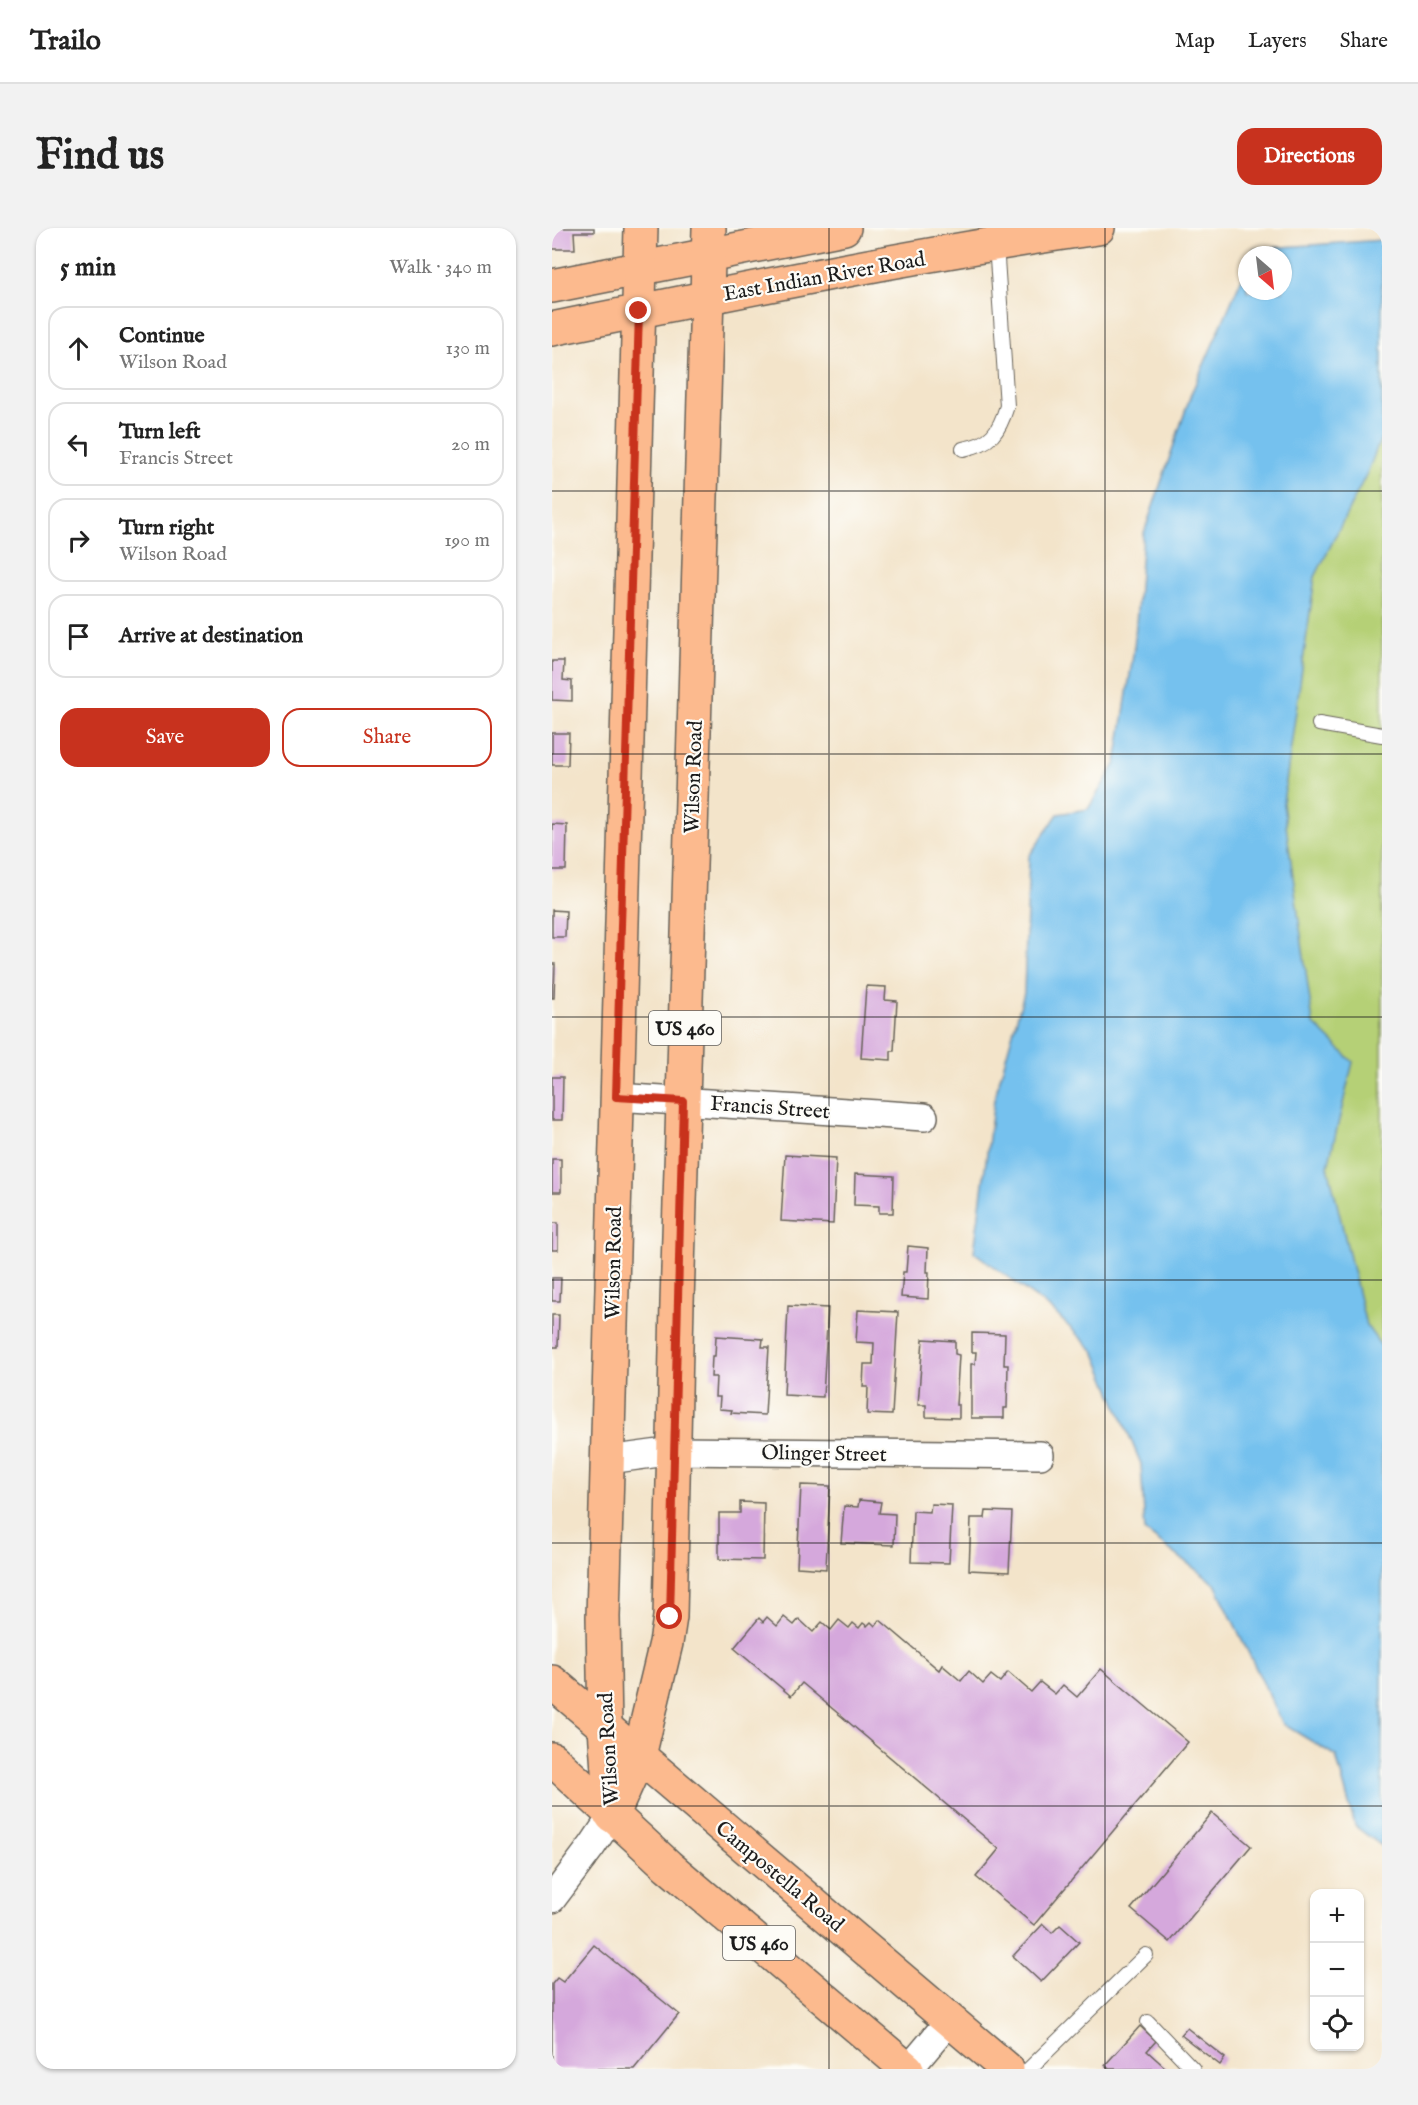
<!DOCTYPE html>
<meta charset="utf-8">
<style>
:root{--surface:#fff;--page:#f2f2f2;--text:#222;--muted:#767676;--line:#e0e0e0;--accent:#c8321e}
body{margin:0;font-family:"IM FELL English",serif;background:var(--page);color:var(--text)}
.controls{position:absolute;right:18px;bottom:18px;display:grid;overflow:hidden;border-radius:12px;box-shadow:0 2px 4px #0004}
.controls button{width:54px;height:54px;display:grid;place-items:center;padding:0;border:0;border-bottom:2px solid var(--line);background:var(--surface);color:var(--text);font:30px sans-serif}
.compass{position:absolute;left:686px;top:18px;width:54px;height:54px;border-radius:50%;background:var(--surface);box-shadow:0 2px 4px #0004;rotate:152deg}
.stop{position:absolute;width:18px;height:18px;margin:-14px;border:4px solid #c8321e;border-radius:50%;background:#fff}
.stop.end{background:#c8321e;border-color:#fff;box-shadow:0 2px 6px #0008}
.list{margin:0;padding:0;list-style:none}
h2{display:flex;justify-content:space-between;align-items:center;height:78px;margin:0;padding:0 24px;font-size:26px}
h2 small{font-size:20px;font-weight:400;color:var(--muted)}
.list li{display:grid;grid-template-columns:39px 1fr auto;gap:18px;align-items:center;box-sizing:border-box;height:84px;margin:0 12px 12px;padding:0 12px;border:2px solid var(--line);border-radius:18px}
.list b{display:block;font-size:22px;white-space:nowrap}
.list p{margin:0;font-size:20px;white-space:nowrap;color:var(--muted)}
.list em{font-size:20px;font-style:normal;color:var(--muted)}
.actions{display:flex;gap:12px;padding:18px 24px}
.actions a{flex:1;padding:14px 0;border:2px solid var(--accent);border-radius:18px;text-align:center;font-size:21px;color:var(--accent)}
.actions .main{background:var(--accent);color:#fff}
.icon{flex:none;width:33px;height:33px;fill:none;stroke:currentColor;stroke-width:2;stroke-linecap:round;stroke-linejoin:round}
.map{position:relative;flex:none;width:830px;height:1841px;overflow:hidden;border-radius:18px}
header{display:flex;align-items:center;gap:36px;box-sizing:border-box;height:84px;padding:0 30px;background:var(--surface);border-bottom:2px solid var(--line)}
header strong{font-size:28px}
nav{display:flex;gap:33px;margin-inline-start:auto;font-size:21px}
.intro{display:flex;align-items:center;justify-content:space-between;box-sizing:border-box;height:144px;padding:0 36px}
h1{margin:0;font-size:42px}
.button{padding:15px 27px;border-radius:18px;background:var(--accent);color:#fff;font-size:21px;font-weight:700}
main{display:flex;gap:36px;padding:0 36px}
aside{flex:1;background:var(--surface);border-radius:18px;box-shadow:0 2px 4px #0004}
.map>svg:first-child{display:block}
</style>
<header>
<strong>Trailo</strong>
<nav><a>Map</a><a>Layers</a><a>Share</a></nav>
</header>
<div class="intro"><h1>Find us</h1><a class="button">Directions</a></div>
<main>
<aside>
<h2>5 min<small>Walk · 340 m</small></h2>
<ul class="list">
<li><svg class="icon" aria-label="ahead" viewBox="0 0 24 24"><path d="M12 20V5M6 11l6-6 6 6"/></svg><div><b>Continue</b><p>Wilson Road</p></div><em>130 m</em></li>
<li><svg class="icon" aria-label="left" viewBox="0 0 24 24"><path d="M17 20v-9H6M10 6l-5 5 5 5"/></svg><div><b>Turn left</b><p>Francis Street</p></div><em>20 m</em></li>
<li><svg class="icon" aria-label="right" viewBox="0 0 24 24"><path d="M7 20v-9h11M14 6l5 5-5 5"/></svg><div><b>Turn right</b><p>Wilson Road</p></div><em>190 m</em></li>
<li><svg class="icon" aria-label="arrive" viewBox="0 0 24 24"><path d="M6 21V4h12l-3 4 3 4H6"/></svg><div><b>Arrive at destination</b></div></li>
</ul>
<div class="actions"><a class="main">Save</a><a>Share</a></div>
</aside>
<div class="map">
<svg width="830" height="1841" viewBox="0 0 830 1841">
<rect width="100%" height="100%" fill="#fdfcf7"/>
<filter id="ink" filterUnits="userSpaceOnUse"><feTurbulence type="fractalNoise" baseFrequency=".0167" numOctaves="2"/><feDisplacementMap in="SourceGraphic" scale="12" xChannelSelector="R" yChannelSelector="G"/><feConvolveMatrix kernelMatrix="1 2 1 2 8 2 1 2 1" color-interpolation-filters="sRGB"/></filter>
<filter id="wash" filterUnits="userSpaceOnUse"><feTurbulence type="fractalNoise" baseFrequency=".008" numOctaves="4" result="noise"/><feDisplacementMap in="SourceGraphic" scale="24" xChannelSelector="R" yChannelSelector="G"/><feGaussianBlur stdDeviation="1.35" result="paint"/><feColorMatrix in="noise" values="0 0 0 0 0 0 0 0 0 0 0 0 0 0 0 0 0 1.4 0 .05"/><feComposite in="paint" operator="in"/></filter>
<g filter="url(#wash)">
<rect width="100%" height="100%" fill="#f3e4ca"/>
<path fill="#b5d076" stroke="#687649" stroke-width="1.5" d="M830 146V1178L791 1102 702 506Z"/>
<path fill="#74c1ee" stroke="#486e85" stroke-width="1.5" d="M830 12V207L816 243 763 349 731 575 761 795 801 834 776 938 814 1097 830 1119V1618L803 1598 784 1528 731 1496 663 1356 593 1303 589 1236 542 1123 499 1081 422 1024 442 872 472 765 477 628 506 586 536 581 564 535 582 421 591 308 639 166 695 38V63H731V27H700L702 21Z"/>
<g id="blocks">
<g fill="#d5a8dc">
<path d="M0 0H42V4H22L23 21H0Z"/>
<path d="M0 433H12L11 452 20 453V473L0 472Z"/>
<path d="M0 505H17L16 537H0Z"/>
<path d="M0 596 15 597 14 642H0Z"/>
<path d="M0 682 14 683 13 709H0Z"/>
<path d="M0 736H3L2 770H0Z"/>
<path d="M314 758 334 759 333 772 345 773 342 823H339V832L309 830Z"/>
<path d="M0 849H11L10 892H0Z"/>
<path d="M233 927 284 930 281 996 229 993Z"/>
<rect x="0" y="931" width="9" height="33"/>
<path d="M303 946 342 948 341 985H327V978L302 977Z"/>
<rect x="0" y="995" width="6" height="27"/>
<path d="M356 1018 376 1020 375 1044H377L376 1071 349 1069 351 1044H354Z"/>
<path d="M0 1050H9L8 1073H0Z"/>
<path d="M236 1078 276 1080 271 1169 232 1167Z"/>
<path d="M306 1082 346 1084 340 1187 315 1186 316 1159H311L312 1136H321L322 1115 304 1114Z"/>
<path d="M0 1087H7L6 1119H0Z"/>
<path d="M420 1105 453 1106 452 1137H456L455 1180H452V1190H419V1136H423L424 1124H420Z"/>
<path d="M164 1108 211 1111 210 1119H217L213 1187 179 1185 180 1182 167 1181 168 1169H163L164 1149H159L160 1128H163Z"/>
<path d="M371 1111 403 1113V1126L407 1127 404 1177H407V1190L374 1189V1177H366Z"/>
<path d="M249 1257 278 1258 274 1341 245 1339Z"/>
<path d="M307 1272 329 1274 327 1285 343 1286 342 1317 289 1315 292 1278 306 1279Z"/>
<path d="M188 1274 212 1275 211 1332 167 1331V1285H188Z"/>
<path d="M379 1276 400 1277 397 1335 359 1334 361 1283 378 1284Z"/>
<path d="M434 1283 460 1284 457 1344 417 1342 419 1290H433Z"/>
<path d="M215 1389 225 1398 232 1389 242 1397 247 1391 261 1404 270 1394 279 1402 287 1392 297 1400 301 1395 307 1400 311 1395 315 1398 319 1394 323 1398 328 1392 387 1442 390 1437 409 1453 417 1443 431 1456 439 1447 448 1454 456 1444 479 1464 488 1454 503 1466 511 1457 525 1469 549 1441 636 1514 482 1697 424 1649 447 1621 250 1455 239 1468 182 1420 207 1390 211 1394Z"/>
<path d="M660 1585 699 1618 618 1714 579 1681Z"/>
<path d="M491 1696 500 1705 508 1697 527 1714 489 1754 461 1728Z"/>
<path d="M42 1717 127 1786 82 1841H0V1756L5 1750 11 1754Z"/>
<path d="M588 1798 604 1813 595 1823 615 1841H557L553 1837Z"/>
<path d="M635 1800 673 1830 668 1837 629 1807Z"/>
</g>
</g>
</g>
<g filter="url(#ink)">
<use href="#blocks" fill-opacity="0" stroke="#676259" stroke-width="1.5"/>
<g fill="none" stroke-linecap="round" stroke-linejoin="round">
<g stroke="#676259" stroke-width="16">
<g id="lane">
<path d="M411 221C439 216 447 204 455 178L444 16"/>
<path d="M767 496 830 507"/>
<path d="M596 1794 641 1841"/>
<path d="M477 1841 594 1727"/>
</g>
</g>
<g stroke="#676259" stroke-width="30">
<g id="street">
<path d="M64 869 372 889"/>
<path d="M56 1232 122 1223 488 1227"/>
<path d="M0 1671 40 1618 60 1588"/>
<path d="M357 1841 398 1792"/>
</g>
</g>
<g stroke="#676259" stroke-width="36">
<g id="primary">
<path d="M0 58 292 0"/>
<path d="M0 101C181 64 363 26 546 0"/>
<path d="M0 1454 455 1841"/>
<path d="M0 1531 116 1638 355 1841"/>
<path d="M59 1584 53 1500 51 1389 89 0"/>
<path d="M60 1588 87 1528 114 1415 118 1389 125 1075 157 0"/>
</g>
</g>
<use href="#lane" stroke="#fff" stroke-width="14"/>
<use href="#street" stroke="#fff" stroke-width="27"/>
<use href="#primary" stroke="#fcba8e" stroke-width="33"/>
</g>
</g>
<g fill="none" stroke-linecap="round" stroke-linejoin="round" filter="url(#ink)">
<path stroke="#c8321e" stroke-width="8" d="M87 83 64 869 131 873 118 1389"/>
</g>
<path fill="none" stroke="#1c1c1c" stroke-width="1.5" stroke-opacity="0.55" d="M277 0V1841M553 0V1841M0 263H830M0 526H830M0 789H830M0 1052H830M0 1315H830M0 1578H830"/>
<g text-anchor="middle" stroke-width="4.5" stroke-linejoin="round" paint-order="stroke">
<g fill="#fdfcf7" stroke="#605f5e" stroke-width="1.5">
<rect x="97" y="783" width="72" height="34" rx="4.5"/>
<rect x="171" y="1698" width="72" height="34" rx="4.5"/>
</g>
<g font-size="20" font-weight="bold" fill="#1c1c1c">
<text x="133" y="807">US 460</text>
<text x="207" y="1722">US 460</text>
</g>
<g font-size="21" fill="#1c1c1c" stroke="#fdfcf7">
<text transform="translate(272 48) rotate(-10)" y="7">East Indian River Road</text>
<text transform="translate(141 549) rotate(-88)" y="7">Wilson Road</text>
<text transform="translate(218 879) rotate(4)" y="7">Francis Street</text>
<text transform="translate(61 1035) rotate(-89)" y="7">Wilson Road</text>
<text transform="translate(272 1225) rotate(1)" y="7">Olinger Street</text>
<text transform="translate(56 1521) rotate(-93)" y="7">Wilson Road</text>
<text transform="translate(228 1648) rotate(40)" y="7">Campostella Road</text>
</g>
</g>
</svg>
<div class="controls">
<button>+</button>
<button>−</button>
<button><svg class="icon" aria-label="locate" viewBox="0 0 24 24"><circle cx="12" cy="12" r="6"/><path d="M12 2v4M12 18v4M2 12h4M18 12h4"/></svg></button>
</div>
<svg class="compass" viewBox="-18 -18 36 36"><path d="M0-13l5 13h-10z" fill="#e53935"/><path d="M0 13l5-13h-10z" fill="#767676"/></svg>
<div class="stop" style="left:118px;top:1389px"></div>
<div class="stop end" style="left:87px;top:83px"></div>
</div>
</main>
